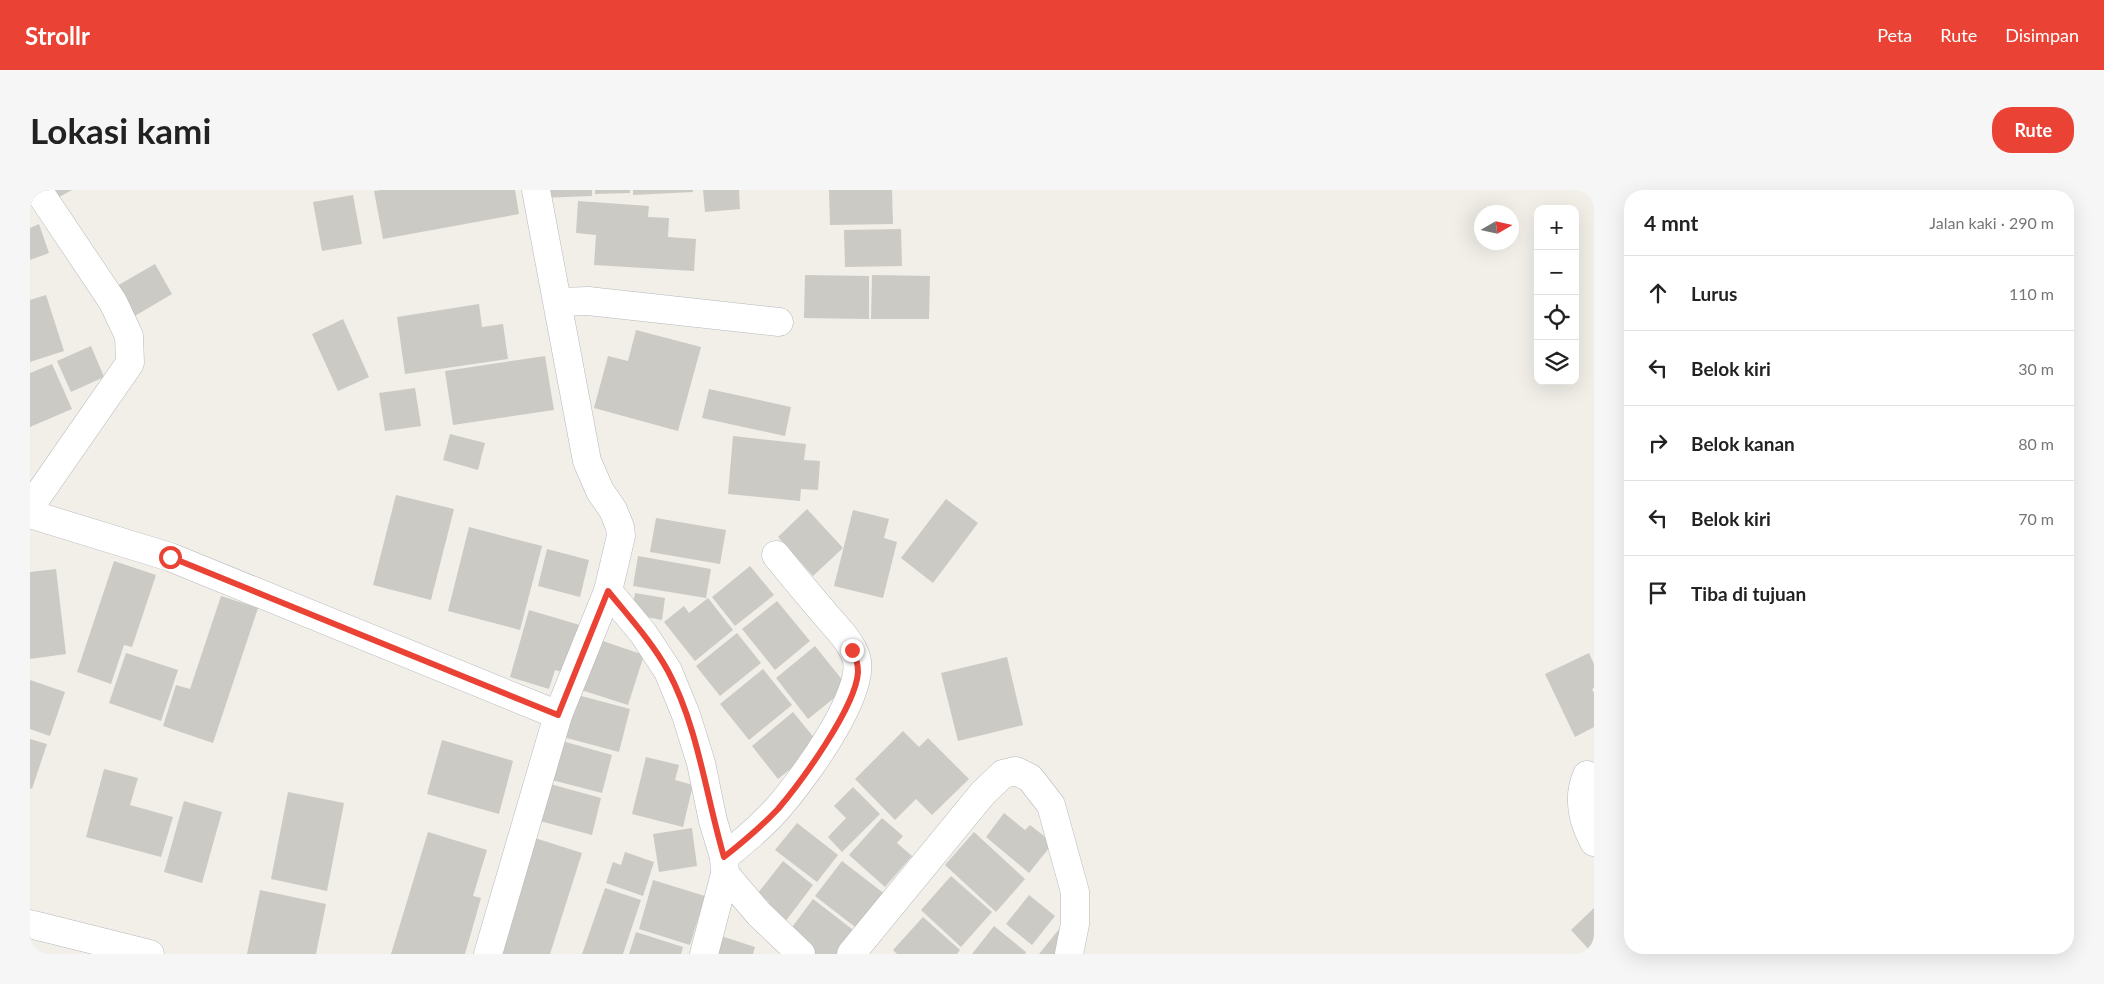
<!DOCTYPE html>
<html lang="id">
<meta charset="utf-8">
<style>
:root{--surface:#fff;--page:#f6f6f6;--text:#222;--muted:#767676;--line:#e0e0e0;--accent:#ea4335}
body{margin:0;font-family:Lato,sans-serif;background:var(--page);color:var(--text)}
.controls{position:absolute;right:15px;top:15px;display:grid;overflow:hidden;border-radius:10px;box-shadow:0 5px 20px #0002}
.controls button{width:45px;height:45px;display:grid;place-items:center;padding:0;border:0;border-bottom:1px solid var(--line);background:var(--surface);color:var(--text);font:25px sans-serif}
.compass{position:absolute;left:1444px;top:15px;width:45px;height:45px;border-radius:50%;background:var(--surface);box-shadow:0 5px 20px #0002;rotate:81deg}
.stop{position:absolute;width:15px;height:15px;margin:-11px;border:4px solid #ea4335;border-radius:50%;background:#fff}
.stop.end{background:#ea4335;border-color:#fff;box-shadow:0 1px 5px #0008}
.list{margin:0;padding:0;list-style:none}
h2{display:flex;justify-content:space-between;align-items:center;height:65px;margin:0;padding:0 20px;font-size:21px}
h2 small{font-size:16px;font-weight:400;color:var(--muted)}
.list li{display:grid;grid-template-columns:32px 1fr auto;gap:15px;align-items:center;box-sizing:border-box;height:75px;padding:0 20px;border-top:1px solid var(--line)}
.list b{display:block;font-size:19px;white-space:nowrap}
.list em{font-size:16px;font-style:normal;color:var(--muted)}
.icon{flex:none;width:28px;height:28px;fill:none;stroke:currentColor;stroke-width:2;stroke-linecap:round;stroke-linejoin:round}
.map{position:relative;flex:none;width:1564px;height:764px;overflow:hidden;border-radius:20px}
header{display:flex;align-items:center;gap:30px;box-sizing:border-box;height:70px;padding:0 25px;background:var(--accent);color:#fff}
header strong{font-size:24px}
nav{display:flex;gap:28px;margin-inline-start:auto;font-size:18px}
.intro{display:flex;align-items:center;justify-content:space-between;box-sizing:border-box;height:120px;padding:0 30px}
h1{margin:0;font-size:35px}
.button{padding:12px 22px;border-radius:20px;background:var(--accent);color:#fff;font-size:18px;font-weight:700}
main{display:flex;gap:30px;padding:0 30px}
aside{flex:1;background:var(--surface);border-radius:20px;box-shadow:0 5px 20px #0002}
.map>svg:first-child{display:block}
</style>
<header>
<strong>Strollr</strong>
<nav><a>Peta</a><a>Rute</a><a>Disimpan</a></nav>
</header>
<div class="intro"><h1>Lokasi kami</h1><a class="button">Rute</a></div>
<main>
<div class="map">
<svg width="1564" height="764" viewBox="0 0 1564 764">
<rect width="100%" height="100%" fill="#f1efe8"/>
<g fill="#cccac5">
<path d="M18 0H42L24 10Z"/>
<path d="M351 0H485L489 24 353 49 344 1Z"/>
<path d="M510 0H562V6L511 8Z"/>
<path d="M565 0H600V3L565 4Z"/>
<path d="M603 0H663V2L603 5Z"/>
<path d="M673 0H709L710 19 675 22Z"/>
<path d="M799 0H862L863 34 800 35Z"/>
<path d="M323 5 332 54 292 61 283 12Z"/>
<path d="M548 11 619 16 618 27 639 28 638 47 666 49 664 81 564 75 566 45 546 43Z"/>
<path d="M9 34 19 63 0 70V38Z"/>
<path d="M871 39 872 76 815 77 814 40Z"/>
<path d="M125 74 142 104 98 130 80 100Z"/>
<path d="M775 85 839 86V129L774 128Z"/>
<path d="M842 85 900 86 899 129H841Z"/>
<path d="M16 105 34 161 0 172V110Z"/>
<path d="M449 114 452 137 473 134 478 169 375 184 367 127Z"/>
<path d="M313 129 339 187 308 201 282 144Z"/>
<path d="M606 140 671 157 648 241 564 218 578 166 598 171Z"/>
<path d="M61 156 74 187 41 202 27 171Z"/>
<path d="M515 166 524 220 423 235 415 181Z"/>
<path d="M22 174 42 219 0 237V183Z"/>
<path d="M385 198 391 236 355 241 349 203Z"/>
<path d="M679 199 761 217 755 246 672 228Z"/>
<path d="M420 244 455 253 448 280 413 270Z"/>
<path d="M703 246 776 254 774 270 790 271 788 300 771 299 770 311 698 304Z"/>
<path d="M366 305 424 319 401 410 343 395Z"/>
<path d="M916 309 948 333 903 393 871 368Z"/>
<path d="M777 319 813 358 783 386 748 347Z"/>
<path d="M823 320 859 329 854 348 867 352 853 408 804 396Z"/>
<path d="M626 328 696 340 690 374 620 362Z"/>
<path d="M439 337 512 356 490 440 418 421Z"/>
<path d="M517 359 559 370 550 407 508 396Z"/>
<path d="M608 366 681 379 676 408 603 396Z"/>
<path d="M84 371 126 385 102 457 94 455 81 494 47 482Z"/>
<path d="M720 376 744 405 705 436 682 407Z"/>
<path d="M26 379 36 464 0 469V382Z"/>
<path d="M605 403 635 408 632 430 601 424Z"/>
<path d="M191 406 228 418 183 553 133 536 146 495 160 499Z"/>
<path d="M678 408 703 440 665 471 634 432 654 416 659 423Z"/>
<path d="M747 411 780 451 745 480 712 439Z"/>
<path d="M499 420 553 436 539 484 525 480 519 499 480 487Z"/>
<path d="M707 443 731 473 690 506 666 476Z"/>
<path d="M564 448 614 465 598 515 548 499Z"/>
<path d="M785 456 818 497 778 529 746 488Z"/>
<path d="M96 463 148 480 131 531 79 513Z"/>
<path d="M1559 463 1564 474V498L1562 499 1564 503V537L1545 547 1515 484Z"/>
<path d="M977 467 993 535 928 551 911 483Z"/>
<path d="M733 479 762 515 719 550 690 514Z"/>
<path d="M0 490 35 502 20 546 0 539Z"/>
<path d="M544 504 600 519 589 562 533 547Z"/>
<path d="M763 522 790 555 748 589 722 556Z"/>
<path d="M873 541 889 557 898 548 939 589 902 625 886 609 865 630 825 589Z"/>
<path d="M0 549 17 554 2 599 0 598Z"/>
<path d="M412 550 483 571 469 624 397 604Z"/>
<path d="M532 551 582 565 572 603 522 590Z"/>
<path d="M616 567 649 575 645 590 663 595 653 637 602 624Z"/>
<path d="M74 579 108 588 100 615 143 627 131 667 56 647Z"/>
<path d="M520 594 571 608 562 645 510 631Z"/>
<path d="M823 597 850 624 812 662 798 647 816 628 804 616Z"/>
<path d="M258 602 314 613 297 701 241 689Z"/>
<path d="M154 611 192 622 172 693 134 682Z"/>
<path d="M974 623 995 640 1000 635 1023 653 999 683 956 647Z"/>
<path d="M852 628 873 646 867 653 882 666 855 697 819 665Z"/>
<path d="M767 633 808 665 787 692 745 660Z"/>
<path d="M662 638 667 676 629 682 623 644Z"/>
<path d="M398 642 457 660 443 706 451 708 435 764H361Z"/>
<path d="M944 642 995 689 966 722 915 675Z"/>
<path d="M505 648 552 663 520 764H468Z"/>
<path d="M595 662 624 672 613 706 576 693 583 672 591 675Z"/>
<path d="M753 671 783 695 752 736 732 721 739 712 728 703Z"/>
<path d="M812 671 856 705 829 740 785 706Z"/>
<path d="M921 686 962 722 931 757 891 720Z"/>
<path d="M623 690 675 706 660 755 609 739Z"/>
<path d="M575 698 611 710 593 764H552Z"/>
<path d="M230 700 296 714 286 764H217Z"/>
<path d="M999 705 1025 726 1002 755 976 734Z"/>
<path d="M783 709 827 743 810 764H783L757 744Z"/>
<path d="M1564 718V764H1563L1541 740Z"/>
<path d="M893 727 930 760 927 764H867L863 760Z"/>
<path d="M964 736 996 762 995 764H942Z"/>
<path d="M1030 738 1037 749 1026 764H1009Z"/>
<path d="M606 742 653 757 651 764H599Z"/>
<path d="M688 745 725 757 723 764H682Z"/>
</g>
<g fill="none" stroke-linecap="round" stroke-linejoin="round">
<g stroke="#b5b8bc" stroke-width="29">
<g id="street">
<path d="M506 0 557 271 570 301 583 320 590 337 591 346 578 401 613 443 638 481 656 525 671 573 683 631 694 667 695 684 729 724 771 764"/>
<path d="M529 112 558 111 749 132"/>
<path d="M0 317 100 173 99 146 83 112 8 0"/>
<path d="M0 324 140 367 528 525"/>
<path d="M1557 585C1547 608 1552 630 1564 652"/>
<path d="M694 667C713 652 731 637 747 619 771 592 838 502 826 467 820 450 806 437 795 424 778 404 762 385 746 365"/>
<path d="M0 734 120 764"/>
<path d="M458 764 528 525 578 401"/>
<path d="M674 764 695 684"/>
<path d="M821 764 953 603 973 584 986 581 1000 588 1021 615 1045 702V734L1039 764"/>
</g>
</g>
<use href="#street" stroke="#fff" stroke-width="28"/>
</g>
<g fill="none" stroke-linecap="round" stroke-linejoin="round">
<path stroke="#ea4335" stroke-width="6" d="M140 367 528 525 578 401C599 427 622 452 638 481 668 537 676 606 694 667 713 652 731 637 748 619 771 592 826 517 828 482 828 474 826 467 822 460"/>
</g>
</svg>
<div class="controls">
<button>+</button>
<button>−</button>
<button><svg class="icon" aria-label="locate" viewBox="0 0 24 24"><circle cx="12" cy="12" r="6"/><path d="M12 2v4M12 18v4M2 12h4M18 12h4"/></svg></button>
<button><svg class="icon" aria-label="layers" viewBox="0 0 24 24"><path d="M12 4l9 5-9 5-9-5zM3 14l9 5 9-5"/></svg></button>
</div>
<svg class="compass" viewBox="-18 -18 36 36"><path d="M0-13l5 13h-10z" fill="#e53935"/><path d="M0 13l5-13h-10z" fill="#767676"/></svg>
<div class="stop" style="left:140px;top:367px"></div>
<div class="stop end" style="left:822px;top:460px"></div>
</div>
<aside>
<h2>4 mnt<small>Jalan kaki · 290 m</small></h2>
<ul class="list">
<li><svg class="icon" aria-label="ahead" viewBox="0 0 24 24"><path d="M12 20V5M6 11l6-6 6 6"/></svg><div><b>Lurus</b></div><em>110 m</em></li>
<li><svg class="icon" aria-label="left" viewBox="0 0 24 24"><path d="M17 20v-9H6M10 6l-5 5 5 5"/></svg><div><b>Belok kiri</b></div><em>30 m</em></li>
<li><svg class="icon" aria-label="right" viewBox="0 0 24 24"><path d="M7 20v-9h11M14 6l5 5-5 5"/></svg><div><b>Belok kanan</b></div><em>80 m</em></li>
<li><svg class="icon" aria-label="left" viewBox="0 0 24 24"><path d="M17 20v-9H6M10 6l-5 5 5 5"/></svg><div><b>Belok kiri</b></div><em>70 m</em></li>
<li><svg class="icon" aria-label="arrive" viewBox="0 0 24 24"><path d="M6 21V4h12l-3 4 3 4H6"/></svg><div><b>Tiba di tujuan</b></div></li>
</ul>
</aside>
</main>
